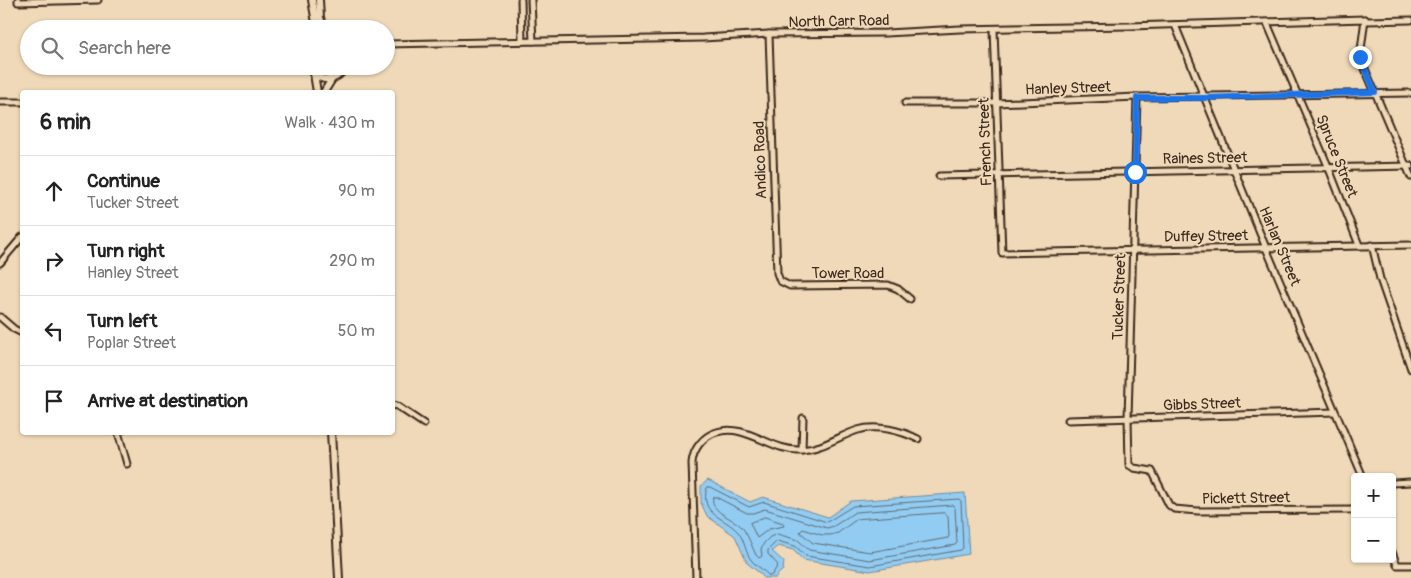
<!DOCTYPE html>
<meta charset="utf-8">
<style>
:root{--surface:#fff;--page:#f6f6f6;--text:#222;--muted:#767676;--line:#e0e0e0}
body{margin:0;font-family:Pangolin,sans-serif;background:var(--page);color:var(--text)}
.controls{position:absolute;right:15px;bottom:15px;display:grid;overflow:hidden;border-radius:5px;box-shadow:0 1px 4px #0004}
.controls button{width:45px;height:45px;display:grid;place-items:center;padding:0;border:0;border-bottom:1px solid var(--line);background:var(--surface);color:var(--text);font:25px sans-serif}
.stop{position:absolute;width:15px;height:15px;margin:-11px;border:4px solid #1a73e8;border-radius:50%;background:#fff}
.stop.end{background:#1a73e8;border-color:#fff;box-shadow:0 1px 5px #0008}
.list{margin:0;padding:0;list-style:none}
h2{display:flex;justify-content:space-between;align-items:center;height:65px;margin:0;padding:0 20px;font-size:21px}
h2 small{font-size:16px;font-weight:400;color:var(--muted)}
.list li{display:grid;grid-template-columns:32px 1fr auto;gap:15px;align-items:center;box-sizing:border-box;height:70px;padding:0 20px;border-top:1px solid var(--line)}
.list b{display:block;font-size:19px;white-space:nowrap}
.list p{margin:0;font-size:16px;white-space:nowrap;color:var(--muted)}
.list em{font-size:16px;font-style:normal;color:var(--muted)}
.icon{flex:none;width:28px;height:28px;fill:none;stroke:currentColor;stroke-width:2;stroke-linecap:round;stroke-linejoin:round}
.map{position:relative;flex:none;width:1411px;height:578px;overflow:hidden}
.search{position:absolute;background:var(--surface);box-shadow:0 1px 4px #0004;left:20px;top:20px;width:375px;height:55px;display:flex;align-items:center;gap:12px;box-sizing:border-box;padding:0 18px;border-radius:28px;color:var(--muted);font-size:19px}
.panel{position:absolute;background:var(--surface);box-shadow:0 1px 4px #0004;left:20px;top:90px;width:375px;height:345px;border-radius:5px}
.map>svg:first-child{display:block}
</style>
<div class="map">
<svg width="1411" height="578" viewBox="0 0 1411 578">
<rect width="100%" height="100%" fill="#f0d9b8"/>
<filter id="ink" filterUnits="userSpaceOnUse"><feTurbulence type="fractalNoise" baseFrequency=".02" numOctaves="2"/><feDisplacementMap in="SourceGraphic" scale="10" xChannelSelector="R" yChannelSelector="G"/><feConvolveMatrix kernelMatrix="1 2 1 2 8 2 1 2 1" color-interpolation-filters="sRGB"/></filter>
<g filter="url(#ink)">
<path fill="#93ccf2" stroke="#708b9d" d="M708 480 750 502 763 497 828 517 851 501 965 493 969 554 870 571 803 560 793 550 778 546 772 551 784 562 783 570 778 574 776 578H763L762 575 747 563 735 536 707 516 701 503V486Z"/>
<g fill="none" stroke-linecap="round" stroke-linejoin="round">
<g stroke="#5e6b73" stroke-width="1">
<path d="M707 487H710L749 507 764 502 827 522 853 506 959 499 961 501 963 548 961 550 870 566 806 556 795 546 777 541 768 550V554L778 565 772 575 769 576C765 570 757 567 752 561 745 553 745 540 738 532 724 516 699 516 707 487Z"/>
<path d="M713 497H716L747 513H753L765 509 827 528 834 526 855 512 953 505 955 508 957 543 955 545 870 560 809 550 798 540 777 534 770 537 764 543 761 549 762 556 759 558 756 555C752 547 749 537 744 530 737 518 709 514 713 497Z"/>
<path d="M945 513 948 516 949 536 948 538 870 552 813 543 800 532 803 529 822 535H830L838 533 857 519Z"/>
<path d="M765 517 783 523 784 526 769 529 757 538 750 523Z"/>
</g>
<g stroke="#3b2a1e" stroke-width="9">
<g id="minor">
<path d="M18 0V2L98 0"/>
<path d="M521 0 522 41"/>
<path d="M531 0 533 41"/>
<path d="M1365 19 1360 57 1411 177"/>
<path d="M1267 23 1328 166 1359 245"/>
<path d="M1175 25 1266 248 1363 477"/>
<path d="M994 29 1002 253 1411 245"/>
<path d="M769 34 777 273 780 281 790 286 888 285 898 289 910 299"/>
<path d="M386 44 703 38 769 34 886 33 960 29 1129 26 1365 19 1367 21 1411 20"/>
<path d="M1137 97 1128 418 1129 465 1134 468 1152 471 1169 505 1174 509 1198 511 1355 510"/>
<path d="M0 102H22"/>
<path d="M905 103H996L1137 97 1411 93"/>
<path d="M939 176 1411 166"/>
<path d="M1372 245 1380 279 1411 369"/>
<path d="M0 263 22 237"/>
<path d="M0 317 14 329 22 333"/>
<path d="M392 405 397 406 424 424"/>
<path d="M1068 420 1335 412"/>
<path d="M118 432 127 464"/>
<path d="M802 450 803 418"/>
<path d="M1392 483 1411 482"/>
<path d="M1392 552 1397 565H1411"/>
<path d="M696 578 692 463C693 449 703 436 717 432 746 423 772 452 801 450 822 449 839 436 858 430 877 424 902 431 918 439"/>
</g>
</g>
<g stroke="#3b2a1e" stroke-width="10">
<g id="tertiary">
<path d="M312 0 317 29"/>
<path d="M319 0 320 18 325 29"/>
<path d="M310 66C317 84 338 83 345 66"/>
<path d="M314 74 317 92"/>
<path d="M324 92 332 79"/>
<path d="M331 432 339 578"/>
</g>
</g>
<use href="#minor" stroke="#f0d9b8" stroke-width="5"/>
<use href="#tertiary" stroke="#f0d9b8" stroke-width="6"/>
</g>
</g>
<g fill="none" stroke-linecap="round" stroke-linejoin="round" filter="url(#ink)">
<path stroke="#1a73e8" stroke-width="6" d="M1135 172 1137 98H1204L1375 92 1360 57"/>
</g>
<g text-anchor="middle" stroke-width="4" stroke-linejoin="round" paint-order="stroke">
<g font-size="15" fill="#3b2a1e" stroke="#f0d9b8">
<text transform="translate(839 21) rotate(-1)" y="5">North Carr Road</text>
<text transform="translate(1068 88) rotate(-2)" y="5">Hanley Street</text>
<text transform="translate(985 142) rotate(-92)" y="5">French Street</text>
<text transform="translate(1337 156) rotate(68)" y="5">Spruce Street</text>
<text transform="translate(1205 158) rotate(-1)" y="5">Raines Street</text>
<text transform="translate(760 160) rotate(-92)" y="5">Andico Road</text>
<text transform="translate(1206 236) rotate(-1)" y="5">Duffey Street</text>
<text transform="translate(1280 246) rotate(67)" y="5">Harlan Street</text>
<text x="848" y="278">Tower Road</text>
<text transform="translate(1119 297) rotate(-88)" y="5">Tucker Street</text>
<text transform="translate(1202 404) rotate(-2)" y="5">Gibbs Street</text>
<text transform="translate(1246 498) rotate(-1)" y="5">Pickett Street</text>
</g>
</g>
</svg>
<div class="controls">
<button>+</button>
<button>−</button>
</div>
<div class="stop" style="left:1135px;top:172px"></div>
<div class="stop end" style="left:1360px;top:57px"></div>
<div class="search"><svg class="icon" aria-label="search" viewBox="0 0 24 24"><circle cx="10" cy="10" r="6"/><path d="M15 15l6 6"/></svg>Search here</div>
<section class="panel">
<h2>6 min<small>Walk · 430 m</small></h2>
<ul class="list">
<li><svg class="icon" aria-label="ahead" viewBox="0 0 24 24"><path d="M12 20V5M6 11l6-6 6 6"/></svg><div><b>Continue</b><p>Tucker Street</p></div><em>90 m</em></li>
<li><svg class="icon" aria-label="right" viewBox="0 0 24 24"><path d="M7 20v-9h11M14 6l5 5-5 5"/></svg><div><b>Turn right</b><p>Hanley Street</p></div><em>290 m</em></li>
<li><svg class="icon" aria-label="left" viewBox="0 0 24 24"><path d="M17 20v-9H6M10 6l-5 5 5 5"/></svg><div><b>Turn left</b><p>Poplar Street</p></div><em>50 m</em></li>
<li><svg class="icon" aria-label="arrive" viewBox="0 0 24 24"><path d="M6 21V4h12l-3 4 3 4H6"/></svg><div><b>Arrive at destination</b></div></li>
</ul>
</section>
</div>
